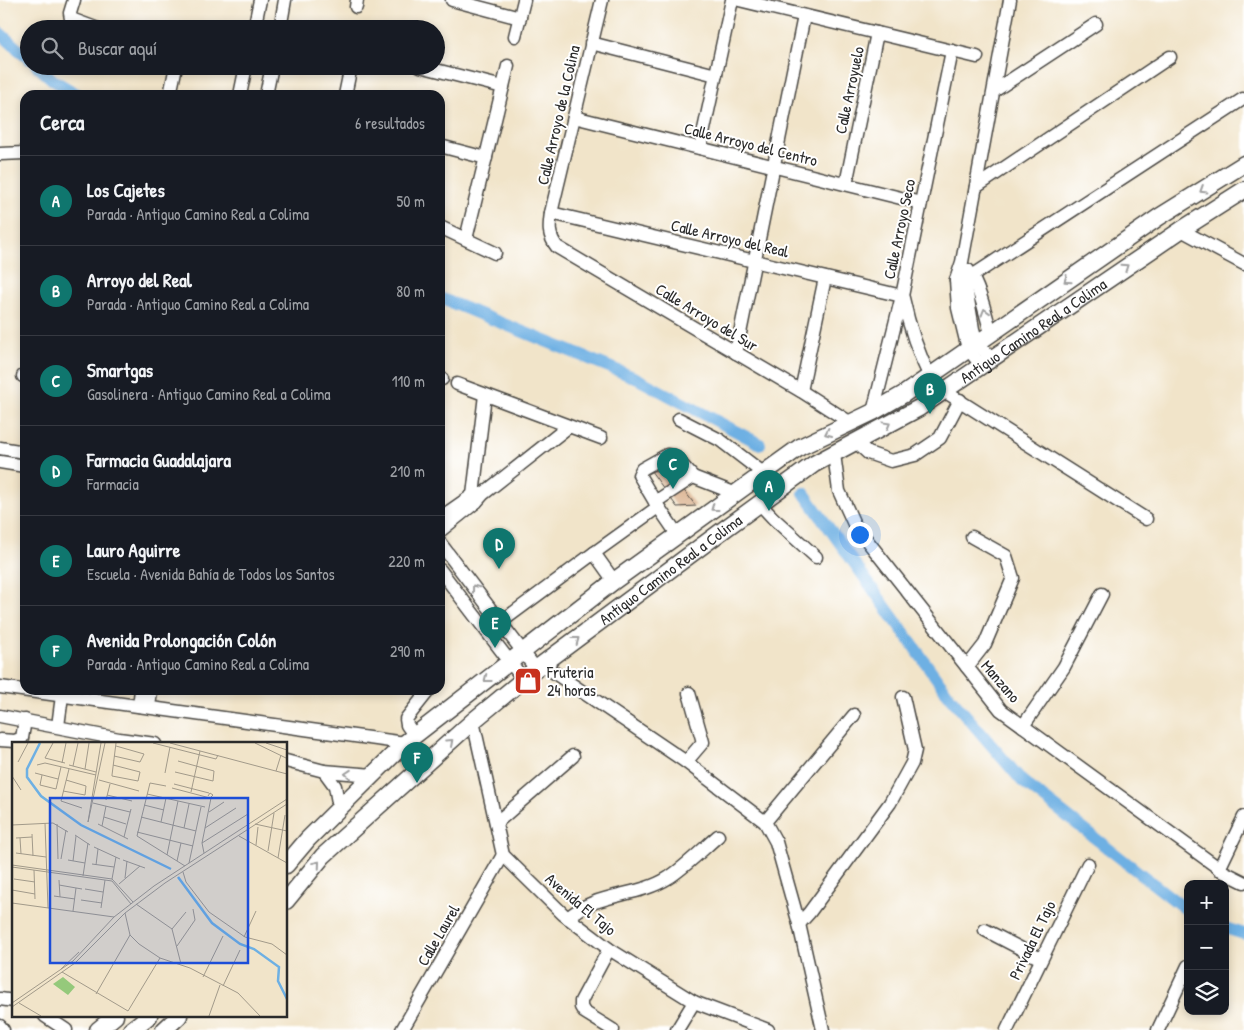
<!DOCTYPE html>
<html lang="es">
<meta charset="utf-8">
<style>
:root{--surface:#171b24;--page:#20242c;--text:#f1f3f6;--muted:#9ea1a6;--line:#363941;--accent:#0f766e}
body{margin:0;font-family:"Patrick Hand",sans-serif;background:var(--page);color:var(--text)}
.controls{position:absolute;right:15px;bottom:15px;display:grid;overflow:hidden;border-radius:10px;box-shadow:0 2px 8px #0003}
.controls button{width:45px;height:45px;display:grid;place-items:center;padding:0;border:0;border-bottom:1px solid var(--line);background:var(--surface);color:var(--text);font:25px sans-serif}
.you{position:absolute;left:859px;top:534px;width:18px;height:18px;margin:-12px;border:4px solid #fff;border-radius:50%;background:#1a73e8;box-shadow:0 0 0 8px #1a73e833}
.badge{display:grid;place-items:center;width:32px;height:32px;border-radius:50%;background:var(--accent);color:#fff;font-size:16px;font-weight:700}
.pin{position:absolute;translate:-50% -41px;filter:drop-shadow(0 1px 2px #0008)}
.pin::after{content:'';position:absolute;top:26px;width:18px;height:15px;background:inherit;clip-path:polygon(0 0,100% 0,50% 100%)}
.list{margin:0;padding:0;list-style:none}
h2{display:flex;justify-content:space-between;align-items:center;height:65px;margin:0;padding:0 20px;font-size:21px}
h2 small{font-size:16px;font-weight:400;color:var(--muted)}
.list li{display:grid;grid-template-columns:32px 1fr auto;gap:15px;align-items:center;box-sizing:border-box;height:90px;padding:0 20px;border-top:1px solid var(--line)}
.list b{display:block;font-size:19px;white-space:nowrap}
.list p{margin:0;font-size:16px;white-space:nowrap;color:var(--muted)}
.list em{font-size:16px;font-style:normal;color:var(--muted)}
.icon{flex:none;width:28px;height:28px;fill:none;stroke:currentColor;stroke-width:2;stroke-linecap:round;stroke-linejoin:round}
.map{position:relative;flex:none;width:1244px;height:1030px;overflow:hidden}
.search{position:absolute;background:var(--surface);box-shadow:0 2px 8px #0003;left:20px;top:20px;width:425px;height:55px;display:flex;align-items:center;gap:12px;box-sizing:border-box;padding:0 18px;border-radius:28px;color:var(--muted);font-size:19px}
.panel{position:absolute;background:var(--surface);box-shadow:0 2px 8px #0003;left:20px;top:90px;width:425px;height:605px;border-radius:15px}
.map>svg:first-child{display:block}
</style>
<div class="map">
<svg width="1244" height="1030" viewBox="0 0 1244 1030">
<rect width="100%" height="100%" fill="#fff"/>
<filter id="ink" filterUnits="userSpaceOnUse"><feTurbulence type="fractalNoise" baseFrequency=".02" numOctaves="2"/><feDisplacementMap in="SourceGraphic" scale="10" xChannelSelector="R" yChannelSelector="G"/><feConvolveMatrix kernelMatrix="1 2 1 2 8 2 1 2 1" color-interpolation-filters="sRGB"/></filter>
<filter id="wash" filterUnits="userSpaceOnUse"><feTurbulence type="fractalNoise" baseFrequency=".0096" numOctaves="4" result="noise"/><feDisplacementMap in="SourceGraphic" scale="20" xChannelSelector="R" yChannelSelector="G"/><feGaussianBlur stdDeviation="1.12" result="paint"/><feColorMatrix in="noise" values="0 0 0 0 0 0 0 0 0 0 0 0 0 0 0 0 0 1.4 0 .05"/><feComposite in="paint" operator="in"/></filter>
<g filter="url(#wash)">
<rect width="100%" height="100%" fill="#f1e4c9"/>
<g fill="none" stroke-linecap="round" stroke-linejoin="round">
<g stroke="#6eb0e3" stroke-width="12">
<path d="M0 33 29 59"/>
<path d="M37 66 53 80 78 95"/>
<path d="M440 298 636 378 760 444"/>
<path d="M804 493 950 697 1022 781 1188 911"/>
<path d="M1225 928 1244 934"/>
</g>
</g>
<g id="blocks">
<path fill="#dab18d" d="M668 470 696 506 677 507 651 471Z"/>
</g>
</g>
<g filter="url(#ink)">
<use href="#blocks" fill-opacity="0" stroke="#494743" stroke-width="1"/>
<g fill="none" stroke-linecap="round" stroke-linejoin="round">
<g stroke="#494743" stroke-width="15">
<g id="minor">
<path d="M74 0 70 13 71 19 98 29"/>
<path d="M452 0 520 18"/>
<path d="M602 0 551 213C549 227 548 235 557 247L801 391 851 423"/>
<path d="M739 0 977 57"/>
<path d="M356 7 357 0"/>
<path d="M255 24 278 29"/>
<path d="M254 29 260 0"/>
<path d="M280 29 285 0"/>
<path d="M515 36 524 0"/>
<path d="M591 43 716 75"/>
<path d="M420 66 503 87"/>
<path d="M994 91 1096 24"/>
<path d="M170 95 176 66"/>
<path d="M240 95 246 66"/>
<path d="M266 95 272 66"/>
<path d="M345 95 351 66"/>
<path d="M574 117 921 203"/>
<path d="M440 146 486 158"/>
<path d="M700 148 732 0"/>
<path d="M0 154 25 153"/>
<path d="M846 184 877 33"/>
<path d="M976 187 1170 57"/>
<path d="M551 213 902 296"/>
<path d="M440 227 495 253"/>
<path d="M1181 230 1244 264"/>
<path d="M466 239 508 66"/>
<path d="M963 270 973 329 977 343 991 358"/>
<path d="M968 270C980 288 985 312 991 333"/>
<path d="M956 280 972 276 1243 99"/>
<path d="M903 298C909 326 917 351 930 377"/>
<path d="M736 353 804 16"/>
<path d="M981 365 968 349 958 308 956 280 962 262 1010 0"/>
<path d="M23 376H25"/>
<path d="M440 378 442 379"/>
<path d="M457 384 601 438"/>
<path d="M801 391 825 278"/>
<path d="M944 391 1146 519"/>
<path d="M873 412 902 296 952 51"/>
<path d="M679 419 720 440 763 473"/>
<path d="M856 442 868 453 891 461 915 455 940 438 960 400"/>
<path d="M0 448 25 452"/>
<path d="M834 454 839 491 854 524 1001 710 1224 872 1244 882"/>
<path d="M0 462 25 466"/>
<path d="M476 502 473 495 485 395"/>
<path d="M655 502 639 475 642 469 667 455 674 456 693 477"/>
<path d="M759 503 773 518 816 557"/>
<path d="M440 518 473 495 480 494"/>
<path d="M440 531 476 502 483 494 568 427"/>
<path d="M677 534 655 502 693 477 734 493"/>
<path d="M440 543 536 669"/>
<path d="M594 553 658 507"/>
<path d="M440 570 523 679"/>
<path d="M501 622 594 553 614 581"/>
<path d="M543 665 686 762 765 822 776 842 799 924 823 1030"/>
<path d="M967 667 985 644 1013 578 1006 556 972 537"/>
<path d="M0 687 405 743"/>
<path d="M139 706 141 690"/>
<path d="M149 707 151 690"/>
<path d="M0 716 119 739 155 744"/>
<path d="M473 721 503 855 563 914 609 949 694 1002 768 1030"/>
<path d="M58 726 62 696"/>
<path d="M1023 726 1064 667 1102 594"/>
<path d="M414 735 407 725 406 719 429 690"/>
<path d="M0 740 15 741 22 738 25 720"/>
<path d="M286 761 324 771 373 775"/>
<path d="M686 762 703 742 689 693"/>
<path d="M324 771 335 786 339 808"/>
<path d="M765 822 854 715"/>
<path d="M496 823 573 756"/>
<path d="M1219 869 1244 817"/>
<path d="M568 918C596 892 636 898 668 878 684 868 703 849 718 836"/>
<path d="M799 924 809 913 890 803 912 763 915 750 903 697"/>
<path d="M985 930 1041 959"/>
<path d="M609 949 581 1001V1007L584 1012 613 1030"/>
<path d="M0 999 14 1001"/>
<path d="M45 1016 66 1030"/>
<path d="M0 1026 3 1030"/>
<path d="M402 1030 503 855"/>
<path d="M677 1030 694 1002"/>
<path d="M1007 1030 1088 864"/>
<path d="M1158 1030 1188 966"/>
</g>
</g>
<g stroke="#494743" stroke-width="19">
<g id="major">
<path d="M286 865 308 839 405 743 614 581 800 447 873 412 904 394 1159 217 1244 164"/>
<path id="s1" d="M286 901 323 856 473 721 536 669 726 528 814 464 919 408 1181 230 1244 190"/>
<path d="M98 1030 115 1016"/>
<path d="M131 1030 149 1016"/>
<path d="M164 1030 179 1016"/>
</g>
</g>
<use href="#minor" stroke="#fff" stroke-width="12"/>
<use href="#major" stroke="#fff" stroke-width="16"/>
</g>
<defs><path id="oneway-chevron" d="M-2-3.5L2.5 0L-2 3.5" fill="none" stroke-width="1.6" stroke-linecap="round" stroke-linejoin="round" transform="scale(1.25)"/></defs>
<g stroke="#a0a0a0">
<use href="#oneway-chevron" transform="translate(1203 190) rotate(148)"/>
<use href="#oneway-chevron" transform="translate(1125 267) rotate(-34)"/>
<use href="#oneway-chevron" transform="translate(1067 280) rotate(145)"/>
<use href="#oneway-chevron" transform="translate(985 312) rotate(-107)"/>
<use href="#oneway-chevron" transform="translate(887 425) rotate(-29)"/>
<use href="#oneway-chevron" transform="translate(828 433) rotate(155)"/>
<use href="#oneway-chevron" transform="translate(714 508) rotate(144)"/>
<use href="#oneway-chevron" transform="translate(475 588) rotate(-127)"/>
<use href="#oneway-chevron" transform="translate(576 640) rotate(-37)"/>
<use href="#oneway-chevron" transform="translate(487 679) rotate(142)"/>
<use href="#oneway-chevron" transform="translate(450 742) rotate(-42)"/>
<use href="#oneway-chevron" transform="translate(348 774) rotate(-176)"/>
<use href="#oneway-chevron" transform="translate(317 864) rotate(-50)"/>
</g>
</g>
<defs>
<g id="shop-square" transform="scale(1.4375)"><rect x="-9" y="-9" width="18" height="18" rx="4" fill="#c8321e" stroke="#fff"/><path d="M-5-2.5h2.3a2.7 3.5 0 0 1 5.4 0H5L5.5 6h-11ZM-1.5-2.5h3a1.5 2.3 0 0 0-3 0Z" fill="#fff"/></g>
</defs>
<g fill-rule="evenodd">
<use href="#shop-square" x="528" y="681"/>
</g>
<g text-anchor="middle" stroke-width="4" stroke-linejoin="round" paint-order="stroke">
<g font-size="16" fill="#2b2b2b" stroke="#fff">
<text transform="translate(849 90) rotate(-78)" y="6">Calle Arroyuelo</text>
<text transform="translate(558 115) rotate(-77)" y="6">Calle Arroyo de la Colina</text>
<text transform="translate(751 144) rotate(14)" y="6">Calle Arroyo del Centro</text>
<text transform="translate(899 229) rotate(-78)" y="6">Calle Arroyo Seco</text>
<text transform="translate(730 238) rotate(13)" y="6">Calle Arroyo del Real</text>
<text transform="translate(707 317) rotate(31)" y="6">Calle Arroyo del Sur</text>
<text dy="6" stroke="none"><textPath href="#s1" startOffset="944">Antiguo Camino Real a Colima</textPath></text>
<text dy="6" stroke="none"><textPath href="#s1" startOffset="509">Antiguo Camino Real a Colima</textPath></text>
<text transform="translate(1001 681) rotate(49)" y="6">Manzano</text>
<text transform="translate(581 904) rotate(40)" y="6">Avenida El Tajo</text>
<text transform="translate(438 935) rotate(-60)" y="6">Calle Laurel</text>
<text transform="translate(1032 940) rotate(-64)" y="6">Privada El Tajo</text>
</g>
<g font-size="16" fill="#2b2b2b" stroke="#fff" text-anchor="start">
<text x="547" y="678">Fruteria<tspan x="547" dy="18">24 horas</tspan></text>
</g>
</g>
<g transform="translate(12 742)">
<rect width="275" height="275" fill="#f1e4c9"/>
<path d="M51 235 63 245 56 253 41 242Z" fill="#95c97b"/>
<path fill="none" stroke="#6eb0e3" stroke-width="2.5" d="M28 1 15 27V35L29 54 69 83 159 127M166 135 200 181 228 202 242 207 267 225 266 239 275 257"/>
<path fill="none" stroke="#a29a8a" stroke-width="1" d="M41 1 33 16 53 21M141 1 204 17 206 13M158 1 275 32M243 1 274 16M254 1 275 8M102 14 128 20 132 12 104 4M6 20 16 1M50 21 54 1M25 23 33 21 84 33M57 23 84 30M101 23 128 30 126 39 100 34V33L104 1M61 24 66 1M57 27 49 59 70 66M73 27 77 1M264 29 269 13M163 30 201 39 202 29 166 19M23 31 46 37M153 31 158 5M30 33 28 43 44 47 49 25M0 34 9 48M87 38 127 49M162 42 197 51M154 44 138 41 125 94 173 124M160 46 198 56 201 53 198 51 196 54M51 49 73 53 74 44 54 38M179 50 188 9M135 52 193 65M95 53 120 59M94 58 98 42M81 61 118 70M132 63 152 68M197 70 212 60M92 75 114 82M129 75 184 89M76 80 93 1M76 80 89 1M149 80 154 56M33 81 36 166M45 82 46 117M86 82 116 97M243 82 275 89M0 83 41 81 56 90M90 84 94 64M172 86 177 62M193 86 224 66M125 90 181 104M20 92 21 114M63 93 78 103M227 94 275 121M112 95 119 67M4 96 20 95M8 96 9 112M190 101 236 72M244 103 246 85M82 105 108 117M256 109 262 71M4 111 34 115M192 111 190 101 199 56M155 113 166 59M266 116 273 73M49 117 54 88M56 118 73 121M111 118 133 126M61 119 64 94M165 119 169 101M177 121 189 65M80 122 102 125M0 123 100 137 121 160M84 123 86 107M0 125 100 139 119 162M22 128 23 157M171 130 174 140 197 170 233 195 260 202 275 213M71 134 76 101M113 136 115 119M2 137 23 140M100 137 104 115M47 138 48 155M107 142 128 124M47 143 70 147M73 147 91 150M0 148 23 152M42 154 63 157M69 158 90 161M0 161 102 175M124 162 160 187 169 222M89 166 93 138M61 169 64 146M113 171 118 193 127 202 148 216 178 226 226 251 248 274M160 187 174 170M232 195 244 169M165 204 183 178 181 167M49 227 67 210M50 230 116 269 148 216M191 235 211 194M211 244 228 208M84 252 118 193M0 261 61 219 102 175 142 144 275 57M7 261 29 274M0 265 63 221 113 171 153 141 275 62M197 274 208 243"/>
<path fill="#1d4ed8" fill-opacity="0.15" stroke="#1d4ed8" stroke-width="2.5" d="M38 56H236V221H38Z"/>
<rect width="275" height="275" fill="none" stroke="#2b2b2b" stroke-width="2.5"/>
</g>
</svg>
<div class="controls">
<button>+</button>
<button>−</button>
<button><svg class="icon" aria-label="layers" viewBox="0 0 24 24"><path d="M12 4l9 5-9 5-9-5zM3 14l9 5 9-5"/></svg></button>
</div>
<div class="you"></div>
<div class="pin badge" style="left:769px;top:511px">A</div>
<div class="pin badge" style="left:930px;top:414px">B</div>
<div class="pin badge" style="left:673px;top:489px">C</div>
<div class="pin badge" style="left:499px;top:569px">D</div>
<div class="pin badge" style="left:495px;top:648px">E</div>
<div class="pin badge" style="left:417px;top:783px">F</div>
<div class="search"><svg class="icon" aria-label="search" viewBox="0 0 24 24"><circle cx="10" cy="10" r="6"/><path d="M15 15l6 6"/></svg>Buscar aquí</div>
<section class="panel">
<h2>Cerca<small>6 resultados</small></h2>
<ul class="list">
<li><span class="badge">A</span><div><b>Los Cajetes</b><p>Parada · Antiguo Camino Real a Colima</p></div><em>50 m</em></li>
<li><span class="badge">B</span><div><b>Arroyo del Real</b><p>Parada · Antiguo Camino Real a Colima</p></div><em>80 m</em></li>
<li><span class="badge">C</span><div><b>Smartgas</b><p>Gasolinera · Antiguo Camino Real a Colima</p></div><em>110 m</em></li>
<li><span class="badge">D</span><div><b>Farmacia Guadalajara</b><p>Farmacia</p></div><em>210 m</em></li>
<li><span class="badge">E</span><div><b>Lauro Aguirre</b><p>Escuela · Avenida Bahía de Todos los Santos</p></div><em>220 m</em></li>
<li><span class="badge">F</span><div><b>Avenida Prolongación Colón</b><p>Parada · Antiguo Camino Real a Colima</p></div><em>290 m</em></li>
</ul>
</section>
</div>
